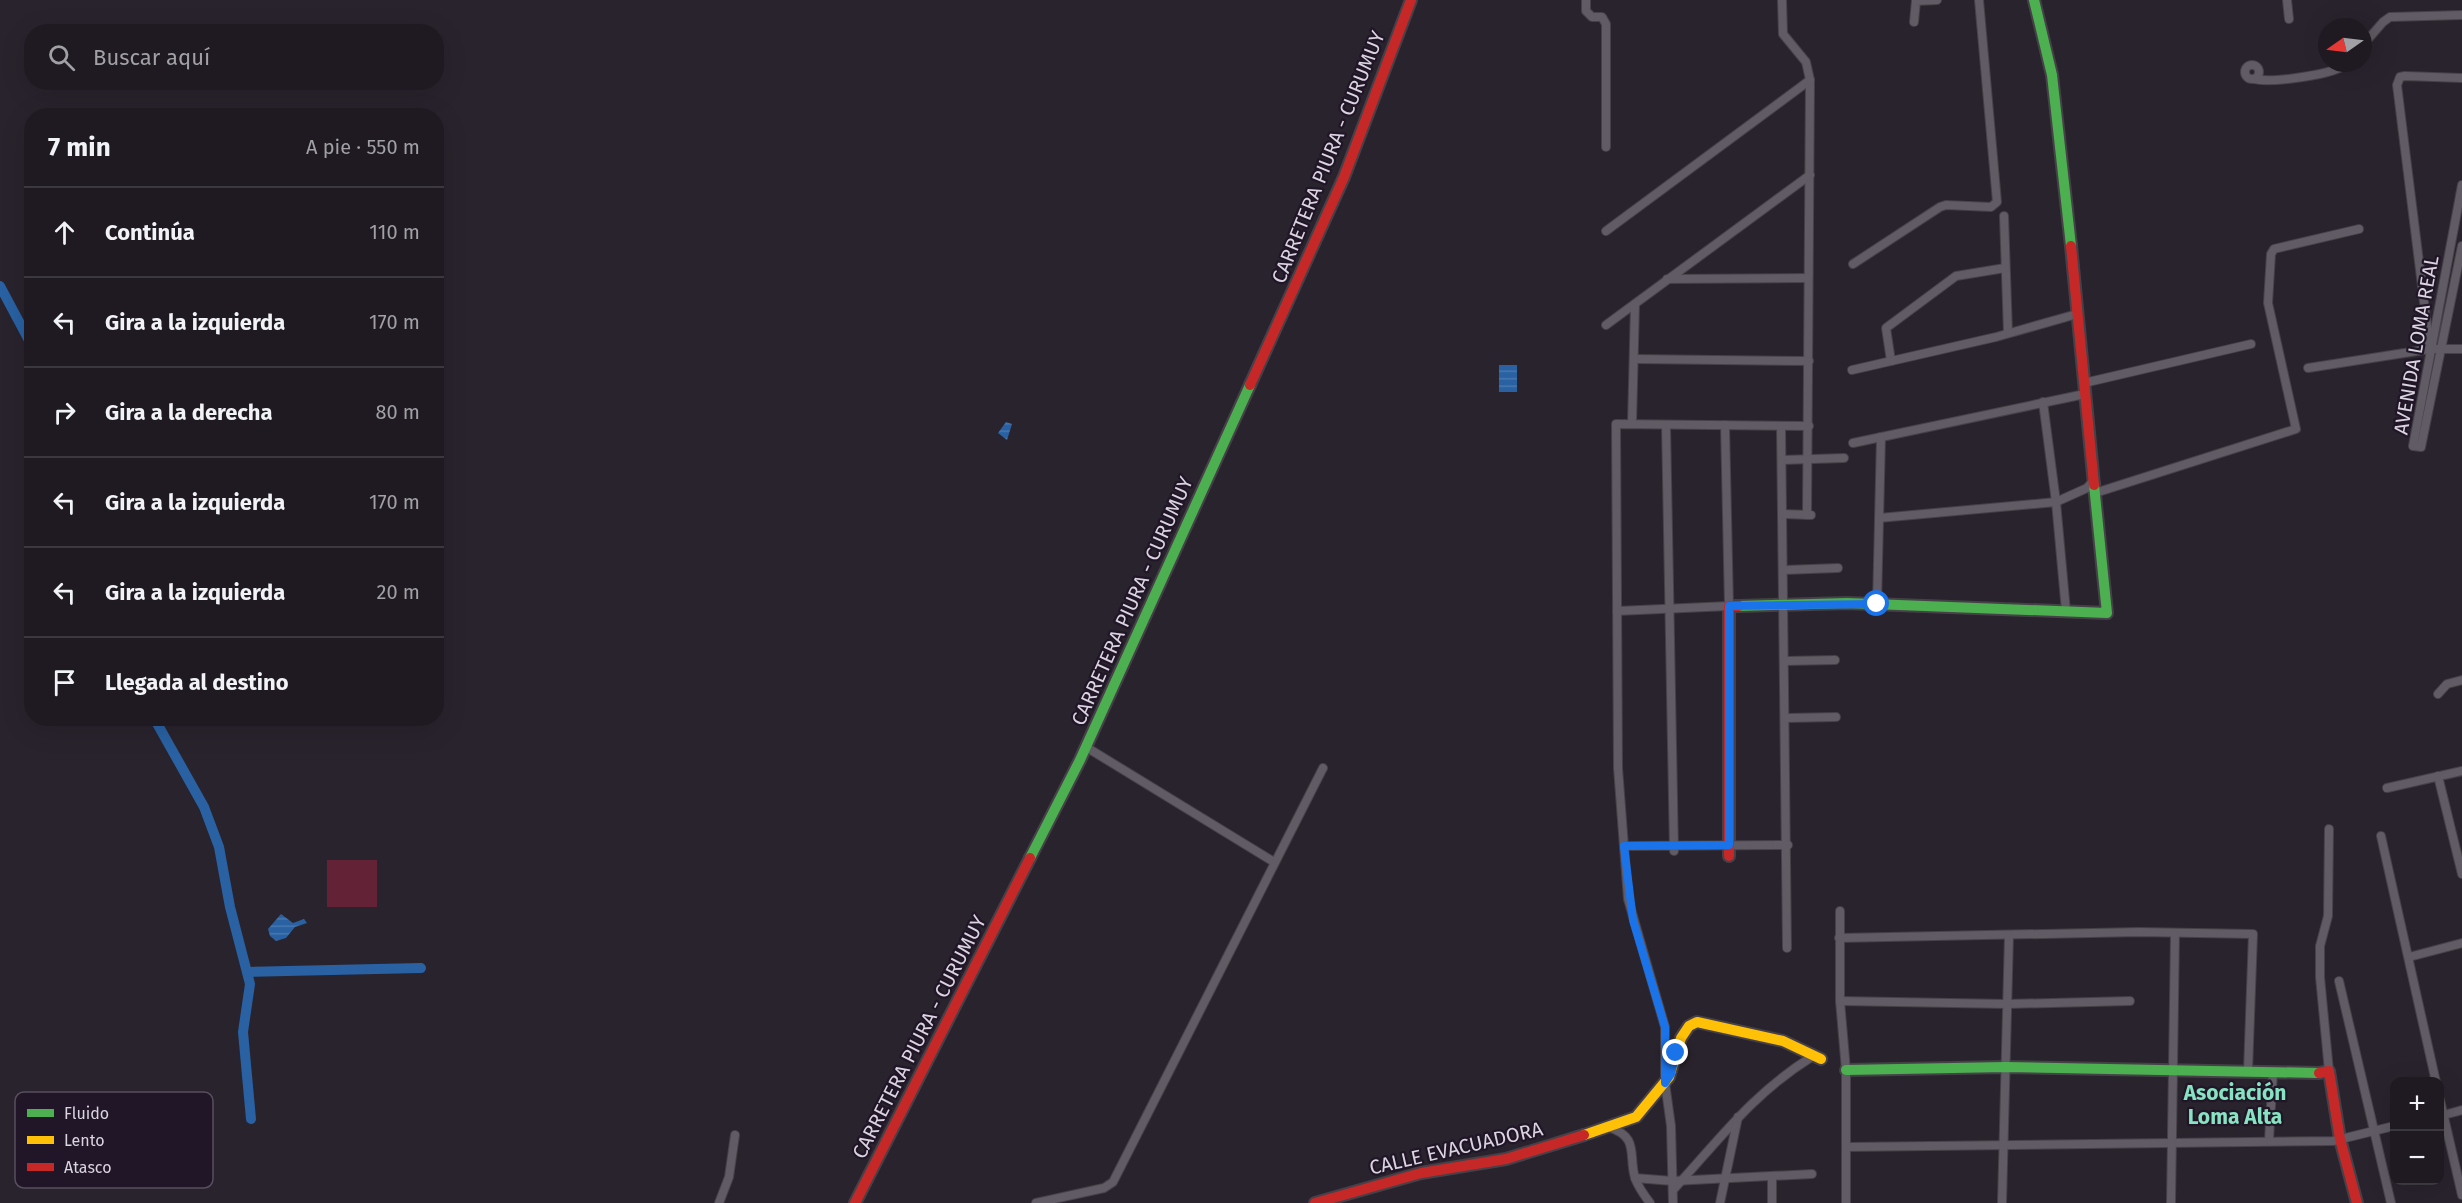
<!DOCTYPE html>
<html lang="es">
<meta charset="utf-8">
<style>
:root{--surface:#1f1a22;--page:#2c272f;--text:#f1f3f6;--muted:#a1a1a5;--line:#3c3840}
body{margin:0;font-family:"Fira Sans",sans-serif;background:var(--page);color:var(--text)}
.controls{position:absolute;right:18px;bottom:18px;display:grid;overflow:hidden;border-radius:12px;box-shadow:0 6px 24px #0002}
.controls button{width:54px;height:54px;display:grid;place-items:center;padding:0;border:0;border-bottom:2px solid var(--line);background:var(--surface);color:var(--text);font:30px sans-serif}
.compass{position:absolute;left:2318px;top:18px;width:54px;height:54px;border-radius:50%;background:var(--surface);box-shadow:0 6px 24px #0002;rotate:256deg}
.stop{position:absolute;width:18px;height:18px;margin:-14px;border:4px solid #1a73e8;border-radius:50%;background:#fff}
.stop.end{background:#1a73e8;border-color:#fff;box-shadow:0 2px 6px #0008}
.list{margin:0;padding:0;list-style:none}
h2{display:flex;justify-content:space-between;align-items:center;height:78px;margin:0;padding:0 24px;font-size:26px}
h2 small{font-size:20px;font-weight:400;color:var(--muted)}
.list li{display:grid;grid-template-columns:39px 1fr auto;gap:18px;align-items:center;box-sizing:border-box;height:90px;padding:0 24px;border-top:2px solid var(--line)}
.list b{display:block;font-size:22px;white-space:nowrap}
.list em{font-size:20px;font-style:normal;color:var(--muted)}
.icon{flex:none;width:33px;height:33px;fill:none;stroke:currentColor;stroke-width:2;stroke-linecap:round;stroke-linejoin:round}
.map{position:relative;flex:none;width:2462px;height:1203px;overflow:hidden}
.search{position:absolute;background:var(--surface);box-shadow:0 6px 24px #0002;left:24px;top:24px;width:420px;height:66px;display:flex;align-items:center;gap:15px;box-sizing:border-box;padding:0 21px;border-radius:24px;color:var(--muted);font-size:22px}
.panel{position:absolute;background:var(--surface);box-shadow:0 6px 24px #0002;left:24px;top:108px;width:420px;height:618px;border-radius:24px}
.map>svg:first-child{display:block}
</style>
<div class="map">
<svg width="2462" height="1203" viewBox="0 0 2462 1203">
<defs>
<pattern id="water-rules" width="6" height="5" patternUnits="userSpaceOnUse" patternTransform="scale(1.5)"><rect width="6" height="5" fill="#2961a2"/><path d="M0 2.5h6" fill="none" stroke="#4777af"/></pattern>
</defs>
<rect width="100%" height="100%" fill="#29232d"/>
<rect fill="#632235" x="327" y="860" width="50" height="47"/>
<g fill="url(#water-rules)">
<rect x="1499" y="365" width="18" height="27"/>
<path d="M1006 422 1012 424 1007 440 998 433Z"/>
<path d="M281 914 293 923 304 919 307 923 295 927 286 938 276 941 270 936 268 929Z"/>
</g>
<g fill="none" stroke-linecap="round" stroke-linejoin="round">
<g stroke="#2961a2" stroke-width="10">
<path d="M0 286 32 346"/>
<path d="M154 718 204 807 219 847 230 907 250 984 243 1032 251 1119"/>
<path d="M248 972 421 968"/>
</g>
<g stroke="#464149" stroke-width="10">
<g id="street">
<path d="M1586 0V11L1592 17H1602L1606 24V147"/>
<path d="M1782 0 1783 34 1806 62 1810 80 1807 515"/>
<path d="M2287 0 2289 19"/>
<path d="M1914 22 1916 1 1937 0"/>
<path d="M2363 45 2383 22 2390 17 2462 15"/>
<circle cx="2252" cy="72" r="7"/>
<path d="M2254 79C2271 83 2335 75 2348 63"/>
<path d="M2462 185 2413 446 2421 447 2462 246"/>
<path d="M2004 216 2008 333"/>
<path d="M1606 231 1810 80"/>
<path d="M1853 264 1940 207 1946 205 1991 207 1997 202 1979 0"/>
<path d="M1667 279 1808 278"/>
<path d="M1606 325 1810 175"/>
<path d="M2429 342 2397 85 2400 77 2405 76 2462 78"/>
<path d="M1634 359 1809 361"/>
<path d="M1891 361 1886 328 1956 276 2005 268"/>
<path d="M2308 368 2430 349H2462"/>
<path d="M1852 370 1996 337 2077 314"/>
<path d="M2084 383 2251 344"/>
<path d="M2043 402 2056 502 2066 611"/>
<path d="M1632 424 1635 304"/>
<path d="M1666 425 1674 851"/>
<path d="M1781 426 1787 948"/>
<path d="M1853 443 2085 394"/>
<path d="M1782 460 1844 458"/>
<path d="M2095 493 2296 429 2268 303 2271 254 2274 249 2359 229"/>
<path d="M1783 514 1811 515"/>
<path d="M1879 518 2056 502 2087 488 2094 480"/>
<path d="M1784 570 1838 568"/>
<path d="M1877 604 1881 437"/>
<path d="M1617 611 1729 606 1725 425"/>
<path d="M1785 661 1835 660"/>
<path d="M2438 694 2447 684 2462 680"/>
<path d="M1786 718 1836 717"/>
<path d="M1086 747 1274 862"/>
<path d="M2438 776 2462 874"/>
<path d="M2387 788 2462 771"/>
<path d="M2329 829 2328 916 2320 946V977L2329 1071"/>
<path d="M2381 836 2436 1082"/>
<path d="M1624 846 1788 845"/>
<path d="M1840 911V1001L1846 1070V1203"/>
<path d="M1839 938 2139 932 2253 934 2248 1071"/>
<path d="M2409 957 2462 943"/>
<path d="M2339 981 2391 1203"/>
<path d="M1840 1001 2007 1004 2130 1001"/>
<path d="M2440 1100 2462 1195"/>
<path d="M2440 1116 2462 1110"/>
<path d="M1608 1127C1640 1137 1628 1154 1635 1178 1638 1187 1644 1195 1650 1203"/>
<path d="M2269 1140 2273 1072"/>
<path d="M1847 1147 2333 1141 2394 1126"/>
<path d="M1772 1176V1203"/>
<path d="M1635 1178 1673 1181 1812 1174"/>
<path d="M1673 1190C1720 1139 1752 1094 1813 1056"/>
<path d="M719 1203 729 1177 735 1135"/>
<path d="M1036 1203 1104 1188 1113 1182 1323 768"/>
<path d="M1673 1203 1671 1126 1665 1083V1027L1628 899 1618 768 1616 424 1809 426"/>
<path d="M1720 1203 1738 1117"/>
<path d="M2002 1203 2009 935"/>
<path d="M2171 1203 2175 933"/>
</g>
</g>
<g stroke="#464149" stroke-width="14">
<g id="fast">
<path d="M2034 0 2052 75 2071 246"/>
<path d="M1739 606 1847 603 2107 613 2094 485"/>
<path d="M1030 858 1080 760 1250 385"/>
<path d="M1846 1070 2006 1067 2319 1073"/>
</g>
</g>
<g stroke="#464149" stroke-width="14">
<path id="slow" d="M1584 1135 1636 1117 1669 1077 1681 1038 1689 1026 1697 1022 1783 1041 1821 1059"/>
</g>
<g stroke="#464149" stroke-width="14">
<g id="jam">
<path d="M2071 246 2094 485"/>
<path d="M1250 385 1344 177 1411 0"/>
<path d="M1729 856V606H1739"/>
<path d="M2319 1073 2329 1071 2340 1139 2357 1203"/>
<path d="M855 1203 1030 858"/>
<path d="M1315 1203 1421 1173 1506 1159 1584 1135"/>
</g>
</g>
<use href="#street" stroke="#605b64" stroke-width="8"/>
<use href="#fast" stroke="#4caf50" stroke-width="10"/>
<use href="#slow" stroke="#ffc107" stroke-width="10"/>
<use href="#jam" stroke="#c62828" stroke-width="10"/>
</g>
<g fill="none" stroke-linecap="round" stroke-linejoin="round">
<path stroke="#1a73e8" stroke-width="8" d="M1676 1053 1671 1074 1665 1083V1027L1633 920 1624 846 1729 845V606L1877 604"/>
</g>
<g text-anchor="middle" stroke-width="4.5" stroke-linejoin="round" paint-order="stroke">
<g font-size="20" fill="#dbd4e0" stroke="#201627">
<text transform="translate(1328 157) rotate(-68)" y="7">CARRETERA PIURA - CURUMUY</text>
<text transform="translate(2416 345) rotate(-80)" y="7">AVENIDA LOMA REAL</text>
<text transform="translate(1132 601) rotate(-66)" y="7">CARRETERA PIURA - CURUMUY</text>
<text transform="translate(919 1037) rotate(-63)" y="7">CARRETERA PIURA - CURUMUY</text>
<text transform="translate(1456 1148) rotate(-13)" y="7">CALLE EVACUADORA</text>
</g>
<g font-size="21" font-weight="bold" fill="#87e3c2" stroke="#201627">
<text x="2235" y="1100">Asociación<tspan x="2235" dy="24">Loma Alta</tspan></text>
</g>
</g>
<rect x="15" y="1092" width="198" height="96" rx="9" fill="#201627" stroke="#584f5e" stroke-width="1.5"/>
<rect x="27" y="1109" width="27" height="8" fill="#4caf50"/>
<rect x="27" y="1136" width="27" height="8" fill="#ffc107"/>
<rect x="27" y="1163" width="27" height="8" fill="#c62828"/>
<g font-size="16" fill="#dbd4e0">
<text x="64" y="1119">Fluido</text>
<text x="64" y="1146">Lento</text>
<text x="64" y="1173">Atasco</text>
</g>
</svg>
<div class="controls">
<button>+</button>
<button>−</button>
</div>
<svg class="compass" viewBox="-18 -18 36 36"><path d="M0-13l5 13h-10z" fill="#e53935"/><path d="M0 13l5-13h-10z" fill="#a1a1a5"/></svg>
<div class="stop" style="left:1877px;top:604px"></div>
<div class="stop end" style="left:1676px;top:1053px"></div>
<div class="search"><svg class="icon" aria-label="search" viewBox="0 0 24 24"><circle cx="10" cy="10" r="6"/><path d="M15 15l6 6"/></svg>Buscar aquí</div>
<section class="panel">
<h2>7 min<small>A pie · 550 m</small></h2>
<ul class="list">
<li><svg class="icon" aria-label="ahead" viewBox="0 0 24 24"><path d="M12 20V5M6 11l6-6 6 6"/></svg><div><b>Continúa</b></div><em>110 m</em></li>
<li><svg class="icon" aria-label="left" viewBox="0 0 24 24"><path d="M17 20v-9H6M10 6l-5 5 5 5"/></svg><div><b>Gira a la izquierda</b></div><em>170 m</em></li>
<li><svg class="icon" aria-label="right" viewBox="0 0 24 24"><path d="M7 20v-9h11M14 6l5 5-5 5"/></svg><div><b>Gira a la derecha</b></div><em>80 m</em></li>
<li><svg class="icon" aria-label="left" viewBox="0 0 24 24"><path d="M17 20v-9H6M10 6l-5 5 5 5"/></svg><div><b>Gira a la izquierda</b></div><em>170 m</em></li>
<li><svg class="icon" aria-label="left" viewBox="0 0 24 24"><path d="M17 20v-9H6M10 6l-5 5 5 5"/></svg><div><b>Gira a la izquierda</b></div><em>20 m</em></li>
<li><svg class="icon" aria-label="arrive" viewBox="0 0 24 24"><path d="M6 21V4h12l-3 4 3 4H6"/></svg><div><b>Llegada al destino</b></div></li>
</ul>
</section>
</div>
